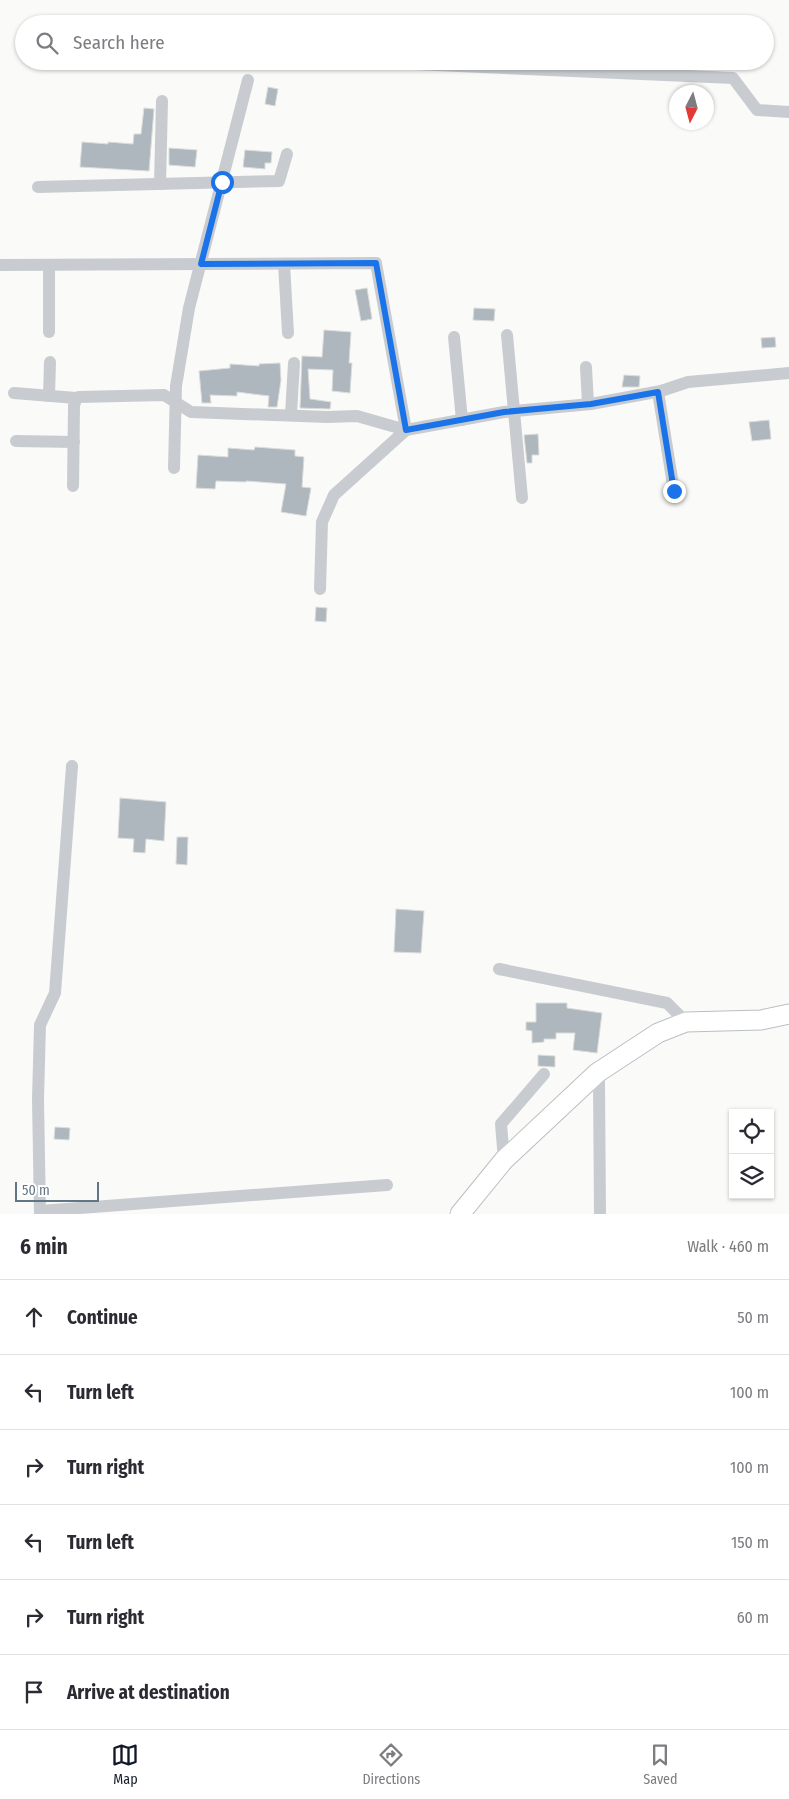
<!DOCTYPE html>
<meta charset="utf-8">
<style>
:root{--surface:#fff;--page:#f2f2f3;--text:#2b2b33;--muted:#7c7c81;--line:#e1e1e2;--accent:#111827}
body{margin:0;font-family:"Fira Sans Condensed",sans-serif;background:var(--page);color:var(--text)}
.controls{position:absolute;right:15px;bottom:15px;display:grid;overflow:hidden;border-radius:0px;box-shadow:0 1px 4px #0004}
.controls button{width:45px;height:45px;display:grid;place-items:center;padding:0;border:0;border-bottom:1px solid var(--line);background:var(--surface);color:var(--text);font:25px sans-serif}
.compass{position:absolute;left:669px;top:85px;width:45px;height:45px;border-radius:50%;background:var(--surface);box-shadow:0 1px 4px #0004;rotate:186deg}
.scale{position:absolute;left:15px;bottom:12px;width:84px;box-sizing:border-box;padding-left:5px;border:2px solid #627585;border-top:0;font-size:14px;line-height:18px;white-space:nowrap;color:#627585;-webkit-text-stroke:4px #fff;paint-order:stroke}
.stop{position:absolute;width:15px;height:15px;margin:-11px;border:4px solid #1a73e8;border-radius:50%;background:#fff}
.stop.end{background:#1a73e8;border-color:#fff;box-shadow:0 1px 5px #0008}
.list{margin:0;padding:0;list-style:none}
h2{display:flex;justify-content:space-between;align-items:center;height:65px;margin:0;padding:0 20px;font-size:21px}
h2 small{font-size:16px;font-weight:400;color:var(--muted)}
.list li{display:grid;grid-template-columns:32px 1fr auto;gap:15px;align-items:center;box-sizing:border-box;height:75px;padding:0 20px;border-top:1px solid var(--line)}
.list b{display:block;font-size:19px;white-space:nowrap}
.list em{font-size:16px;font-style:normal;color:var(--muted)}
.icon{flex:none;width:28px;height:28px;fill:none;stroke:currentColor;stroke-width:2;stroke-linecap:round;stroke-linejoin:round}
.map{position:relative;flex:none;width:789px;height:1214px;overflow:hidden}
.search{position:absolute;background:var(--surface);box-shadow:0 1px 4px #0004;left:15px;right:15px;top:15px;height:55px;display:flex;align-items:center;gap:12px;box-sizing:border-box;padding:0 18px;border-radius:28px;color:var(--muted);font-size:19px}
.sheet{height:515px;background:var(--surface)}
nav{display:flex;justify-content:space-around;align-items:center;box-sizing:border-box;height:70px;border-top:1px solid var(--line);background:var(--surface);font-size:14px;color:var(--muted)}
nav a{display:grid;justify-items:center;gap:2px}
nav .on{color:var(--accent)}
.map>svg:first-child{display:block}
</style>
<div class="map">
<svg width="789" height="1214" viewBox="0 0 789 1214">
<rect width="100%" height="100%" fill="#fafaf8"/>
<g fill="#adb7bd" stroke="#dcdcda">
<path d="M268 87 278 89 275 106 265 104Z"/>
<path d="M144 108 154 109 149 171 80 167 82 142 108 144V142L133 144 134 134H141Z"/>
<path d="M169 148 197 150 195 167 169 165Z"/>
<path d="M245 150 272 152 271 163H265V169L243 167Z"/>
<path d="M367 288 372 319 361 321 355 290Z"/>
<path d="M474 308 495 309 494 321 473 320Z"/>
<path d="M324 330 351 332 349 363H352L350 393 332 391 333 370 308 369 310 399 331 402 330 409 300 408 302 356 322 357Z"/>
<path d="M775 337 776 347 762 348 761 338Z"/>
<path d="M280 363 281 380 277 407H268L269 396 237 392V396L210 395 211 403H202L199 371 230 368V364L259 366V364Z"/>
<path d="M624 375 640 376 639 387H622Z"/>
<path d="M769 420 771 439 752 441 749 422Z"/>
<path d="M538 434 539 455H532V463H527L524 435Z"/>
<path d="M255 447 295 450V456L304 457 302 487 311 488 306 516 281 512 286 484 246 481V482L216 481 215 489 196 488 198 455 228 457V448L254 450Z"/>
<path d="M316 607 327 608 326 622 315 621Z"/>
<path d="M120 798 166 802 164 841 146 839 145 853 133 852 134 839 118 838Z"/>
<path d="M177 837H188L187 865 176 864Z"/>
<path d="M396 909 424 911 421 953 394 952Z"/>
<path d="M536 1003H567V1008L602 1013 597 1053 573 1050 575 1033H556V1039H544V1042L532 1043V1031L526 1030V1022H536Z"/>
<path d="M538 1055 555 1056V1067L538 1066Z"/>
<path d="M55 1127 70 1128 69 1140 54 1139Z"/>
</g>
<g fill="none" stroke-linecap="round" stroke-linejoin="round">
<g stroke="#b9bfc4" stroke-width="21">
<path id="secondary" d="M460 1214 504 1160 597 1073 658 1033 686 1022 761 1020 789 1014"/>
</g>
<g stroke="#c8ccd0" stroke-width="12">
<path d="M414 64 733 78 757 110 789 112"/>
<path d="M160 184 162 101"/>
<path d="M38 187 279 181 287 154"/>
<path d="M284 264 288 333"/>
<path d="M0 265 376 263 406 430 334 495 322 522 320 589"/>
<path d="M49 332V265"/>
<path d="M507 335 522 498"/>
<path d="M454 337 462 420"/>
<path d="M586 367 588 404"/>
<path d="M658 392 674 491"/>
<path d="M14 393 76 398"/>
<path d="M49 396 50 362"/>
<path d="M291 414 294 363"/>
<path d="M16 441 74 442"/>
<path d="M174 468 176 386 189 308 248 80"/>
<path d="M73 486 74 406 76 398 79 397 164 395 191 412 327 417 357 416 406 430 504 412 591 404 661 391 688 382 789 373"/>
<path d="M499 969 667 1003 686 1022"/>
<path d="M597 1073 599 1082 600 1214"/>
<path d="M504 1160 501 1124 544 1074"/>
<path d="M40 1211 387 1185"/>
<path d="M40 1214 38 1099 40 1025 55 993 72 766"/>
</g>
<use href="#secondary" stroke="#fff" stroke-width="19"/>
</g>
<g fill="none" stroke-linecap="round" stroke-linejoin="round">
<path stroke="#1a73e8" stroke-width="6" d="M222 182 201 264 376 263 406 430 504 412 591 404 658 392 674 491"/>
</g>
</svg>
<div class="controls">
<button><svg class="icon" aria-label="locate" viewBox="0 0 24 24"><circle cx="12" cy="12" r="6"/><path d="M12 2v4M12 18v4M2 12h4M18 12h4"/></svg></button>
<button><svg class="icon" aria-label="layers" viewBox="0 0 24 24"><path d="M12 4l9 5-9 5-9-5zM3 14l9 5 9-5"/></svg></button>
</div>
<svg class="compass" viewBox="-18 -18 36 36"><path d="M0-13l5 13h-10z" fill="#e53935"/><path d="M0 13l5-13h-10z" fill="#7c7c81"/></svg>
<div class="scale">50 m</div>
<div class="stop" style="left:222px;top:182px"></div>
<div class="stop end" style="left:674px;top:491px"></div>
<div class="search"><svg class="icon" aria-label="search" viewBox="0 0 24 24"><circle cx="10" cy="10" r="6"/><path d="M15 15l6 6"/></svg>Search here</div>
</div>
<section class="sheet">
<h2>6 min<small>Walk · 460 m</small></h2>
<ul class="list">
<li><svg class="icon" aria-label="ahead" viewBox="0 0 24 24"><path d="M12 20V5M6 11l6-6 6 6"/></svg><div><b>Continue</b></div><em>50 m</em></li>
<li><svg class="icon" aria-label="left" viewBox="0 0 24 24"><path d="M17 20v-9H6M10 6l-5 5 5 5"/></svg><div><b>Turn left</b></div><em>100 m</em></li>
<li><svg class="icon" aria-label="right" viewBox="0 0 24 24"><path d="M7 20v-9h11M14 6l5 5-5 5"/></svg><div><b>Turn right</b></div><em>100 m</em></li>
<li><svg class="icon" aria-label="left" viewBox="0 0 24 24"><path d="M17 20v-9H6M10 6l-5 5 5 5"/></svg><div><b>Turn left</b></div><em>150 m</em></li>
<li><svg class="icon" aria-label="right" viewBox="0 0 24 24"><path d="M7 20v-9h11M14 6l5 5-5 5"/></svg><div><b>Turn right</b></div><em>60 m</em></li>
<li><svg class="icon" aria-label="arrive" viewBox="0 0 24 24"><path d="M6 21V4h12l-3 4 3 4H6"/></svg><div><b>Arrive at destination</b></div></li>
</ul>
</section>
<nav>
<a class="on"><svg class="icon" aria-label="map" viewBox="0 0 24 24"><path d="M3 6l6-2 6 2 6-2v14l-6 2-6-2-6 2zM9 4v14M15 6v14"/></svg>Map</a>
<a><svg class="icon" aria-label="directions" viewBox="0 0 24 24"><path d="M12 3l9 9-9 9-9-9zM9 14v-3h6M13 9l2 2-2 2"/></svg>Directions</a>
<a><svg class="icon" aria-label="saved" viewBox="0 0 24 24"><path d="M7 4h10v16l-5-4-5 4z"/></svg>Saved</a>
</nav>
